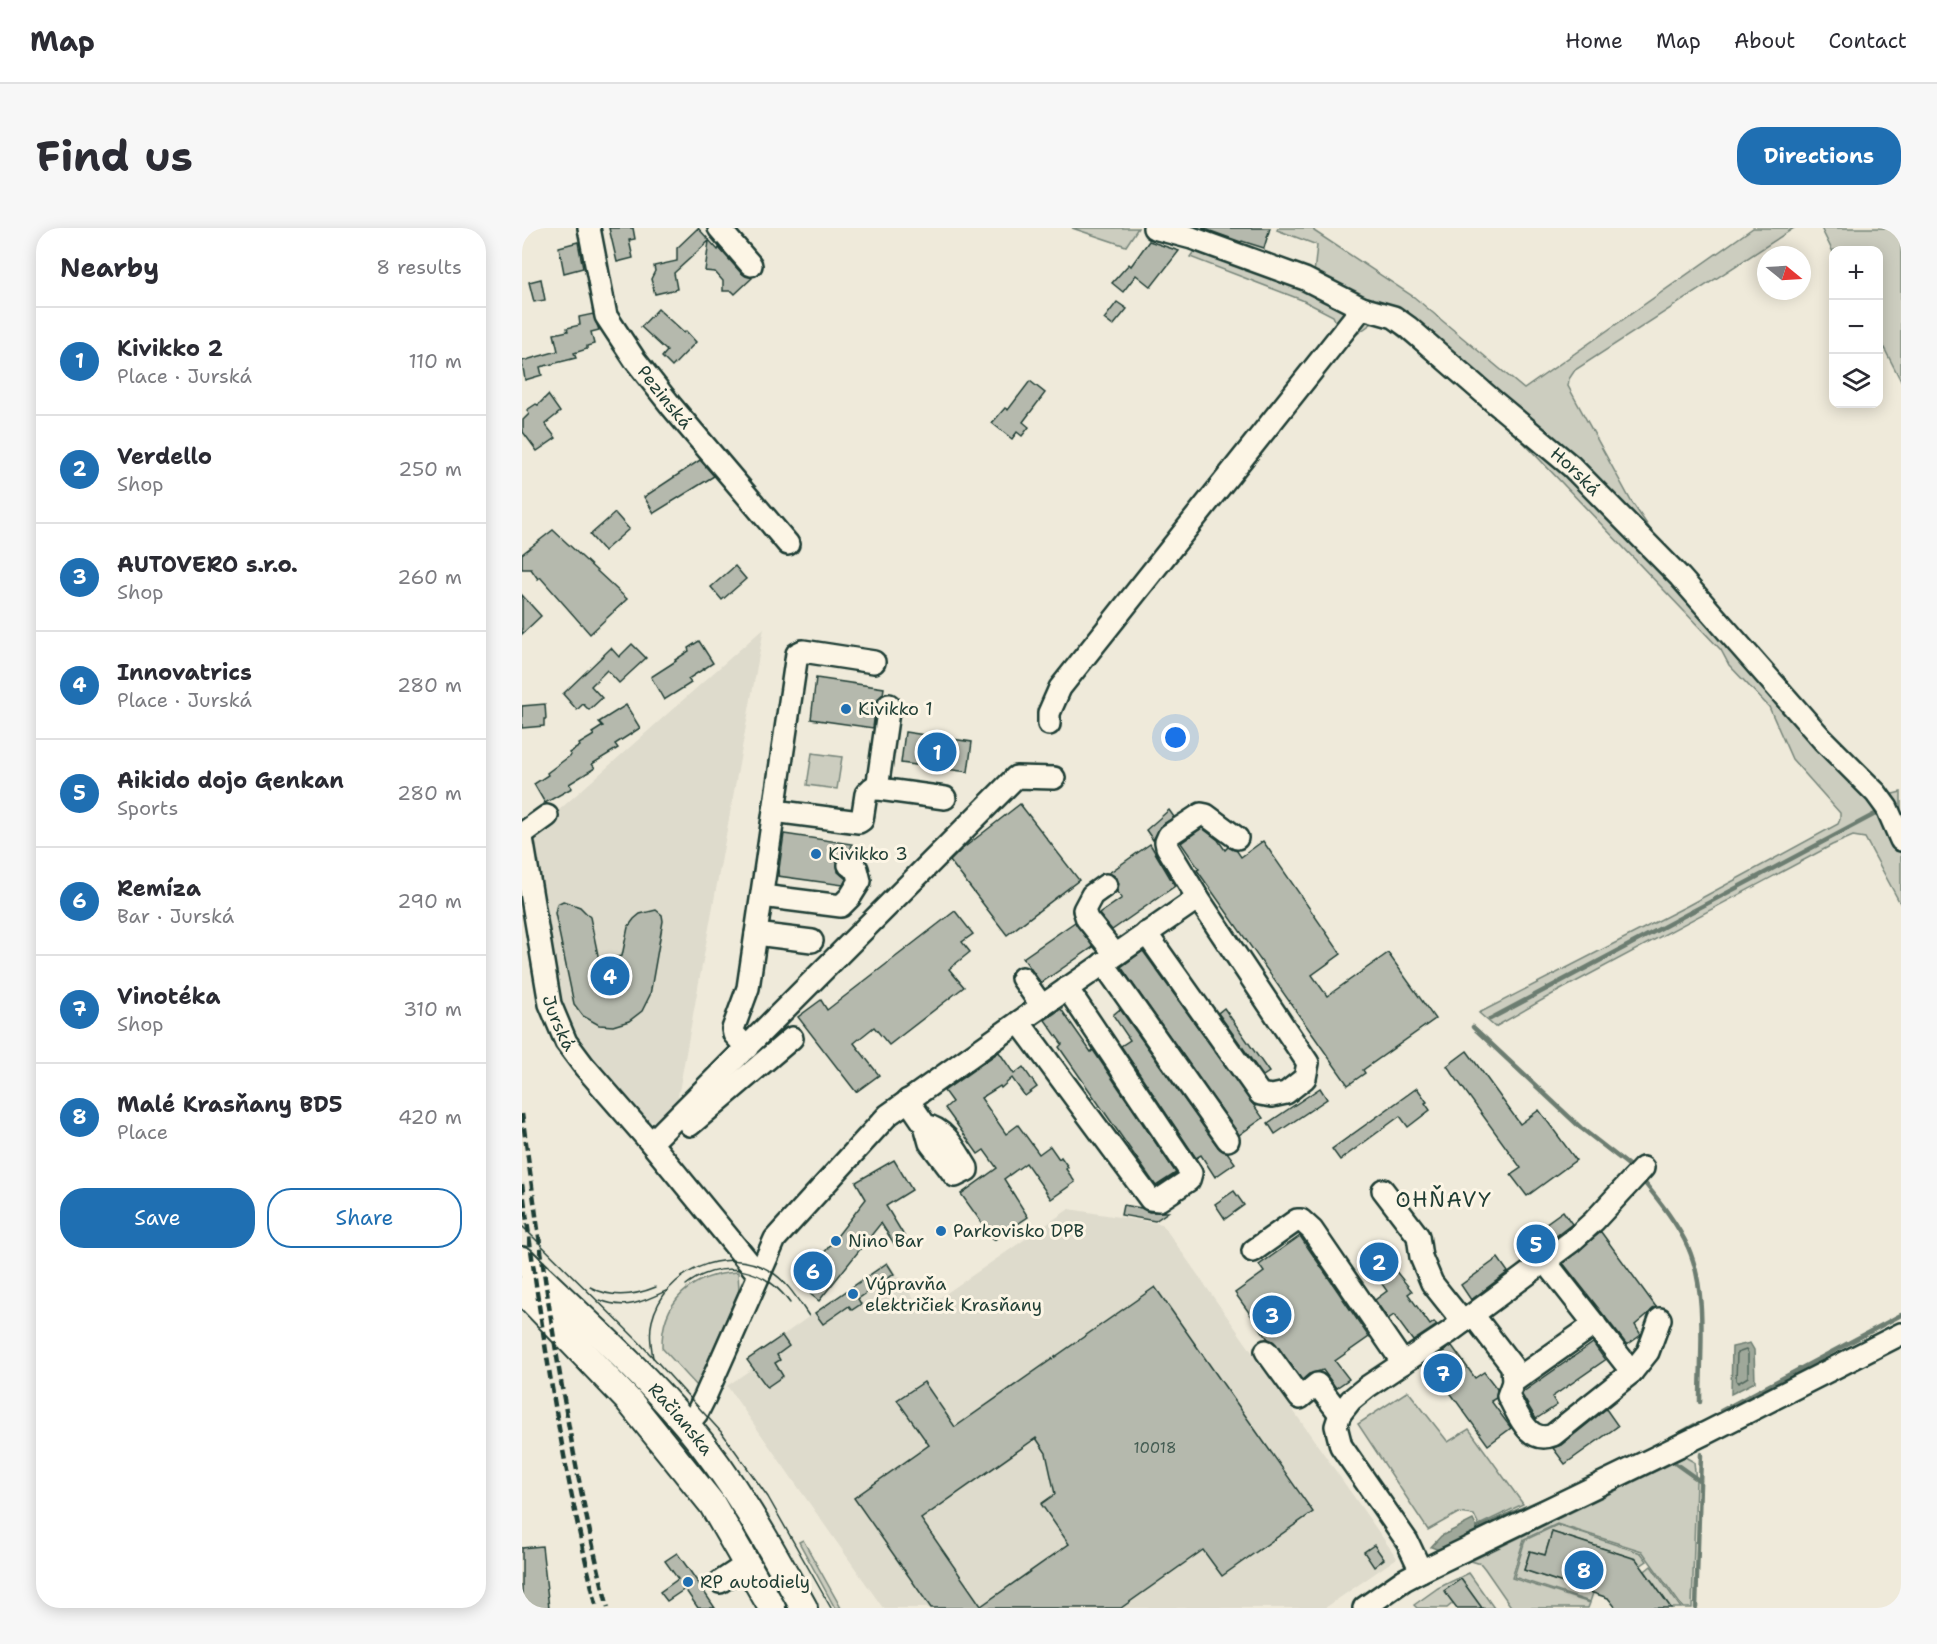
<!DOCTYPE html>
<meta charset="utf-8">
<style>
:root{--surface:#fff;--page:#f7f7f7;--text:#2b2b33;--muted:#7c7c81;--line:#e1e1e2;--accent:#1f6fb2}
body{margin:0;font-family:"Shantell Sans",sans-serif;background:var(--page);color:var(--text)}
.controls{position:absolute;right:18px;top:18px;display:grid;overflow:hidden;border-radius:12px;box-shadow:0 3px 15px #0003}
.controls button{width:54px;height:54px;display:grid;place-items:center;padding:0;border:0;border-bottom:2px solid var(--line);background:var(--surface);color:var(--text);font:30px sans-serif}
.compass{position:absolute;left:1235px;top:18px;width:54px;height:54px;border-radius:50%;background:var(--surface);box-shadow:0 3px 15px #0003;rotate:108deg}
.you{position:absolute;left:654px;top:510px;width:21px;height:21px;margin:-15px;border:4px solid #fff;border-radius:50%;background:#1a73e8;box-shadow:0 0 0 9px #1a73e833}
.badge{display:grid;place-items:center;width:39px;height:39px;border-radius:50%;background:var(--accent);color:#fff;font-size:20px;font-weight:700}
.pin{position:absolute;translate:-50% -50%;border:3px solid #fff;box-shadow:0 2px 6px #0006}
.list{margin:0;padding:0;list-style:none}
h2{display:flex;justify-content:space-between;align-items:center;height:78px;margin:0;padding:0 24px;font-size:26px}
h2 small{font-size:20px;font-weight:400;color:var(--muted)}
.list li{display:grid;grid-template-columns:39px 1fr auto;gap:18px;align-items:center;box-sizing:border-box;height:108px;padding:0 24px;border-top:2px solid var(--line)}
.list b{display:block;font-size:22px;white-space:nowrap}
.list p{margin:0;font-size:20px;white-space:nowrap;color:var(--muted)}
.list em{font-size:20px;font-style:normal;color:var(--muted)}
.actions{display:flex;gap:12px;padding:18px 24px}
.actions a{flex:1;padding:14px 0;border:2px solid var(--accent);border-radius:24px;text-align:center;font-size:21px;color:var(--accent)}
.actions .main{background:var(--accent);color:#fff}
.icon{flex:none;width:33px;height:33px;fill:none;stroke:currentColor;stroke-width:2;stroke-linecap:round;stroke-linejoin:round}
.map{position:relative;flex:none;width:1379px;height:1380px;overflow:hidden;border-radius:24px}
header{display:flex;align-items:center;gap:36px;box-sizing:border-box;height:84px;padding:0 30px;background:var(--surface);border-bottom:2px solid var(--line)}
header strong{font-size:28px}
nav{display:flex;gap:33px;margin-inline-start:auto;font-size:21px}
.intro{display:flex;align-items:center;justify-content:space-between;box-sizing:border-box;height:144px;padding:0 36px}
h1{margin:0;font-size:42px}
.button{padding:15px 27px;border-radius:24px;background:var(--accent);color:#fff;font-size:21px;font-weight:700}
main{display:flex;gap:36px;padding:0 36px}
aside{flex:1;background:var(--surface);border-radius:24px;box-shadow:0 3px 15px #0003}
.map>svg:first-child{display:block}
</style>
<header>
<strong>Map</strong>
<nav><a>Home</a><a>Map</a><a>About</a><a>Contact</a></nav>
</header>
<div class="intro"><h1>Find us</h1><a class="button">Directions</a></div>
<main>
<aside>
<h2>Nearby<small>8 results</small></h2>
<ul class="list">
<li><span class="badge">1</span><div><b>Kivikko 2</b><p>Place · Jurská</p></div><em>110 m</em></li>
<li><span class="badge">2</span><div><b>Verdello</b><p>Shop</p></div><em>250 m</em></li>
<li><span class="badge">3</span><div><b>AUTOVERO s.r.o.</b><p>Shop</p></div><em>260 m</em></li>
<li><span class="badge">4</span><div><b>Innovatrics</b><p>Place · Jurská</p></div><em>280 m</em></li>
<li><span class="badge">5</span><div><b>Aikido dojo Genkan</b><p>Sports</p></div><em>280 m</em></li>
<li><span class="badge">6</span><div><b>Remíza</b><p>Bar · Jurská</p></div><em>290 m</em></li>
<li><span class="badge">7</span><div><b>Vinotéka</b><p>Shop</p></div><em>310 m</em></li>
<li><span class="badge">8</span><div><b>Malé Krasňany BD5</b><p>Place</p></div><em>420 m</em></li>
</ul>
<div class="actions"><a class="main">Save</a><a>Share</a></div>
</aside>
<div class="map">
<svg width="1379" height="1380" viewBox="0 0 1379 1380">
<rect width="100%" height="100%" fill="#efeada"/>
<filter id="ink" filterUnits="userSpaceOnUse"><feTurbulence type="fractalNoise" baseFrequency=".0167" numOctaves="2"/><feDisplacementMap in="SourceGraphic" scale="12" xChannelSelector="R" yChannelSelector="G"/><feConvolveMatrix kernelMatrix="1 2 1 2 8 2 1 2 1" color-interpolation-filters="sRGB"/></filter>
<g filter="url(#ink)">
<g fill="#dedbcc">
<path d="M242 400 155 874 137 891 122 896 51 813 44 794 9 607Z"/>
<path d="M547 981 640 996 875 1330 803 1380H361L205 1158 231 1140 250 1115 365 1033 400 1082Z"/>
</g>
<g fill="#cccdbf" stroke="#76857a" stroke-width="1.5">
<path d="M550 0H616L604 18Z"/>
<path d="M756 0H792V3L892 69 1002 161 1231 0H1272L1053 142 1047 151 1046 158 1109 273 1154 339 1363 568 1379 564V677L1343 610 1331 608 1310 617 1029 767 973 799 957 785 1165 678 1316 596 1318 591V585L1270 531 1247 479 1207 437 1199 422 983 195 966 185 928 150 856 91 814 121 815 97 811 88 780 72 668 29 678 15 791 56 795 17 755 2Z"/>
<path d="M1299 0H1379V153L1357 110 1356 22H1312L1311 24Z"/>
<path d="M290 525 320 529 315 561 285 557Z"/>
<path d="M216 1044 217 1062 175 1158 140 1120C139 1073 170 1046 216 1044Z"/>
<path d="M886 1163 926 1214 947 1201 1001 1276 957 1297 952 1287 936 1285 906 1302 836 1196Z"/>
<path d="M175 1225 271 1380H260L173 1227Z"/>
<path d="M1163 1229 1172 1234 1174 1253 1170 1380H1161L1120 1323 1035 1296 1002 1311 990 1350 1068 1375 1066 1380H990L963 1341 959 1336 949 1333Z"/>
<path d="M1035 1297 1119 1325 1125 1333 1119 1337 1107 1329 1030 1304 1023 1327 1008 1323 1002 1342 1071 1365 1068 1374 992 1349 1003 1312Z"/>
<path d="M281 1312 319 1380H313L277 1314Z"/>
<path d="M1129 1338 1159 1380H1149L1123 1343Z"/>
<path d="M947 1345 972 1380H960L939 1351 923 1363 931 1375 925 1380H895L892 1377 916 1360Z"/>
</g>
<g fill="#9fa89a" stroke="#6c7d71" stroke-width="1.5">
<path d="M1228 1115 1232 1122 1233 1154 1209 1166 1210 1119Z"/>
<path d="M951 1292 957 1304 917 1322 909 1319 919 1308Z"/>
</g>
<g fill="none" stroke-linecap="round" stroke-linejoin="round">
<path stroke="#52685d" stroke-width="1.5" d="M1224 1122 1226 1125V1149L1216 1155 1214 1152 1215 1125Z"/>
<g stroke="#6c7d71" stroke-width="4.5">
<path d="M968 791 1357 584"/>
<path d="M951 799 1059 900 1109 939"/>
<path d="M1122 954C1138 974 1155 995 1166 1019 1186 1064 1178 1125 1178 1174"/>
<path d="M1199 1183 1379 1087"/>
<path d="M1141 1215 1173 1197"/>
<path d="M1154 1236 1178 1253"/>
<path d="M956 1300 1028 1269"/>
<path d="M1174 1380 1179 1226"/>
</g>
</g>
<g fill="#b5b9ad" stroke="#1f3d34" stroke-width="1.5" fill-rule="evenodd">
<path d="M87 0H111L113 11 107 12 111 30 95 34Z"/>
<path d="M176 0 196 22 197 20 219 45 230 50 213 66 210 63H201V53L193 44 183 43 187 13 152 45 155 61 133 66 129 51 133 43 132 38 155 33V20Z"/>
<path d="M680 0H748L742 20 720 13 719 14Z"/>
<path d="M627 13 657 23 629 59 614 47 601 64 590 55 607 36 609 38Z"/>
<path d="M56 14 61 40 42 45 37 19Z"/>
<path d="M19 51 23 72 12 74 7 54Z"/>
<path d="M595 74 605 81 591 98 582 91Z"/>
<path d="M136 81 162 105 164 103 174 114 150 139 140 129 145 123 119 99Z"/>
<path d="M71 86 77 102 69 104 72 116 65 118V121L52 125 54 130 18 139 20 147 3 152 0 133 36 123 32 106 46 103 45 100 58 97 57 89Z"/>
<path d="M508 153 523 165 501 194 507 199 500 208 495 204 490 211 470 195 483 180 486 182Z"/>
<path d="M26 167 38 184 23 196 34 210 15 223 1 204V192L7 186 5 182 14 176 16 177Z"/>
<path d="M178 232 192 248 132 285 122 269Z"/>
<path d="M93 285 107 301 82 323 68 307Z"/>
<path d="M31 302 105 371 68 406 18 349 16 351 9 341H0V326Z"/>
<path d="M213 338 224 351 200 372 189 359Z"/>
<path d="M0 367 19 388 0 406Z"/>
<path d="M177 413 191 435 166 451 169 455 142 472 129 449 154 433 153 432 167 423 166 420Z"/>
<path d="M110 416 124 430 97 455 85 442 69 458 80 470 67 482 61 476 55 482 41 466 89 420 97 429Z"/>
<path d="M294 450 362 460 361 466 354 475 351 500 289 491Z"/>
<path d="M23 476 24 491H22V498L0 500V478Z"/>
<path d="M104 477 118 500 93 516 96 520 70 536 73 540 47 556 50 560 23 575 12 556 26 547 25 545 49 527 47 525 58 518 57 516 72 507 70 505 81 498 77 494Z"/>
<path d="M383 504 450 514 446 544 379 535Z"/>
<path d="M498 576 557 652 485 707 428 633 439 622Z"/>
<path d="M647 582 652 589 640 597 631 612 624 602Z"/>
<path d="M680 600 696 612 703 622 706 619 715 623 719 629 741 613 819 726 790 747 805 768 866 725 913 791 841 842 843 845 826 857 675 642 677 641 659 615Z"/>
<path d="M262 606 330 616 328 625 321 626 315 632 316 644 324 651 321 657 256 648Z"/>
<path d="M628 616 653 658 590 702 577 686 600 670 595 664 597 656 595 650 587 645Z"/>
<path d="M41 673 58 679 68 689 77 732 100 728 106 699 112 691 118 686 134 682 140 687 141 693 128 767 120 783 107 793 91 798 77 797 61 788 52 776 33 685 35 676Z"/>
<path d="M433 683 451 706 440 714 448 724 427 741 442 759 367 817 352 799 332 815 357 847 334 864 276 789 299 772 305 782Z"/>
<path d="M553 694 571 719 519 755 501 730Z"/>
<path d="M621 723 741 890 717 907 599 739Z"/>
<path d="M702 780 747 844 741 848 696 785Z"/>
<path d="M539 781 569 824 571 822 654 945 634 958 537 819 540 816 523 792Z"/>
<path d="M598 781 696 919 705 924 713 935 693 949 679 927 674 930 599 818 608 812 591 787Z"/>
<path d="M945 823 998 896 1017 882 1054 932 1005 968 989 947 999 940 925 838Z"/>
<path d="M477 824 492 846 501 839 515 859 503 868 490 850 479 860 478 858 459 870 484 906 496 897 517 926 528 918 537 931 539 929 546 939 544 941 553 954 529 971 504 935 482 951 506 989 472 1012 439 966 475 940 462 922 456 926 423 880 430 874 422 863Z"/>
<path d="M798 860 805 871 753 906 746 895Z"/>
<path d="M895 860 905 874 903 875 908 882 886 899 878 888 818 932 810 921Z"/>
<path d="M372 932 390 962 364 978 384 1011 373 1017 359 995 297 1073 277 1057 344 971 334 954Z"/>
<path d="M712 963 722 977 703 991 693 976Z"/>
<path d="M601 977 619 980 627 984H646L633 993 599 987Z"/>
<path d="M1041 983 1050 996 1008 1028 998 1014Z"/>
<path d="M1079 1004 1134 1079 1113 1097 1119 1107 1105 1117 1041 1035Z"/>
<path d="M778 1008 847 1109 813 1133 827 1151 814 1160 801 1142 787 1146 780 1152 754 1116 746 1111 713 1065 742 1044 737 1037Z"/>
<path d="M858 1017 874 1039 872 1041 890 1063 886 1066 908 1097 912 1094 915 1097 891 1113 872 1087 866 1091 853 1072 865 1063 841 1029Z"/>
<path d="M976 1030 986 1044 949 1072 939 1057Z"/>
<path d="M365 1035 372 1046 336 1071 339 1076 330 1082 327 1078 301 1096 293 1085Z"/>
<path d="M633 1059 791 1284 700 1348 681 1322 599 1380H409L332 1270 407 1217 375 1172 402 1154 433 1199ZM514 1210 524 1225 533 1266 519 1276 547 1316 459 1378 399 1291Z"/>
<path d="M260 1108 267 1118 255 1127 258 1132 253 1135 261 1148 245 1159 225 1132Z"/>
<path d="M1071 1115 1083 1132 1030 1169 1035 1177 1014 1191 1000 1167 1001 1164Z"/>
<path d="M930 1118 953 1150 962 1144 975 1161 974 1170 969 1173 989 1200 966 1217 906 1134Z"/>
<path d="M1084 1181 1096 1198 1043 1236 1031 1220 1039 1217Z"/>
<path d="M1030 1304 1114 1331 1149 1380H1094L1086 1370 1002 1342 1008 1323 1023 1327Z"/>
<path d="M852 1317 862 1331 852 1339 842 1324Z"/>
<path d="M20 1318 27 1380H0V1320Z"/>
<path d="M155 1325 168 1343 193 1380H176L163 1361 145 1373 138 1364 156 1351 143 1333Z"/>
<path d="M939 1351 960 1380H935L922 1363Z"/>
</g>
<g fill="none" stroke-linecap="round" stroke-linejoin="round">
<g stroke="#1f3d34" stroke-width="26">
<g id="minor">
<path id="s1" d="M67 0 84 88 113 132 150 179 266 316"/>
<path d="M197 0 229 37"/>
<path id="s2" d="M632 0 670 10 783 51 840 80 872 89 886 99 970 172 1049 238 1158 349 1301 512 1354 565 1365 580 1379 612"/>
<path d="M527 496V485L538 460 840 80"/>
<path d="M355 561 367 477"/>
<path d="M252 583 337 594 340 592 344 566 350 560 423 570"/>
<path d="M0 606 25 588"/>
<path id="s3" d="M0 610 28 776 44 814 62 838 129 915 237 1047"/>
<path d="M584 657 570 667 562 682 565 691 593 726"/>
<path d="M240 668 319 678 328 669 338 653 335 641 327 637"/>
<path d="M624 705 738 866 750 868 764 865 783 850 786 835 676 670 645 619 644 614 647 607 679 586 684 587 715 610"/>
<path d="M234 706 290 713"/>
<path d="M581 735 706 912"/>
<path d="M500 750 520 778"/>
<path d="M497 794 676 670"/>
<path d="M225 820 212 806 211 801 226 760 275 426 281 423 352 434"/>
<path d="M386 872 403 897 408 915 433 948 445 942V940C434 923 424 901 403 897"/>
<path d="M168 897 270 810"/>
<path d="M129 915 494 549 532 550"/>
<path d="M861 962 896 1008 899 1029 910 1055 941 1094"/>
<path d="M731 1023 775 992H779L790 1002 881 1135"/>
<path d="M1023 1033 1110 1144"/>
<path d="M951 1087 990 1138 991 1154 986 1168C996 1185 1006 1217 1031 1207L1110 1144 1126 1124 1138 1091"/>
<path d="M744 1123 778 1170 795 1156 818 1186"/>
<path d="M991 1154 1073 1096"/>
<path d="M165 1197 175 1185 183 1169 253 1011 366 887 497 794 628 971 637 972 667 952 669 945 545 760"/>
<path d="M899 1343 885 1313 819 1218 814 1198 818 1186 829 1172 845 1159 926 1105 1050 1013 1072 993 1121 940"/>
<path d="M198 1354 225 1336"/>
<path d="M842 1380 882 1352 899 1343 1186 1204 1379 1106"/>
</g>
</g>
<g stroke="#1f3d34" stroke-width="30">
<g id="major">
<path id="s4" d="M0 1032C55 1086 114 1137 164 1196 211 1252 247 1316 282 1380"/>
<path d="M0 1062 107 1173 190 1276 250 1380"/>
</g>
</g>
<use href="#minor" stroke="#fcf5e5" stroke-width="21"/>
<use href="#major" stroke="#fcf5e5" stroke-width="26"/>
<g stroke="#1f3d34" stroke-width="1.5">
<path d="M0 998 116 1113 201 1206 246 1269 309 1380"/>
<path d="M164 1057C199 1030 243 1039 268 1075"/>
<path d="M68 1059C90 1071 112 1068 134 1059"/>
<path d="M78 1072C104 1083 123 1073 146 1062"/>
<path d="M131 1130C129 1117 127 1105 130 1093 142 1043 204 1016 248 1043 265 1053 276 1072 287 1088"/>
</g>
<g stroke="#1f3d34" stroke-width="4.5" stroke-dasharray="9 4.5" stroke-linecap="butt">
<path d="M0 886C23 1052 44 1218 86 1380"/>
<path d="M0 956C19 1098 40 1240 75 1380"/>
</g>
</g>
</g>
<g fill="#1f6fb2" stroke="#fcf5e5" stroke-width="2">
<circle cx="324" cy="481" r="6"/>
<circle cx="294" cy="626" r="6"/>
<circle cx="419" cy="1003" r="6"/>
<circle cx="314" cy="1013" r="6"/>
<circle cx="331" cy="1066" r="6"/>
<circle cx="166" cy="1354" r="6"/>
</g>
<g text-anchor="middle" stroke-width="6" stroke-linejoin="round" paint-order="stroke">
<g font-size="15" fill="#445c52">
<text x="633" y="1225">10018</text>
</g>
<g font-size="18" fill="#1f3d34" stroke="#fcf5e5">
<text dy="6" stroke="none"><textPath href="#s1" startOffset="190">Pezinská</textPath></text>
<text dy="6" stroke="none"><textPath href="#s2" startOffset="495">Horská</textPath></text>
<text dy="6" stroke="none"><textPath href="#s3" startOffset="189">Jurská</textPath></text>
<text dy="6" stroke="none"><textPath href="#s4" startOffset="225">Račianska</textPath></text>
</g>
<g font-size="18" fill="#1f3d34" stroke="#fcf5e5" text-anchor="start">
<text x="336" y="487">Kivikko 1</text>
<text x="306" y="632">Kivikko 3</text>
<text x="431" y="1009">Parkovisko DPB</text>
<text x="326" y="1019">Nino Bar</text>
<text x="343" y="1062">Výpravňa<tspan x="343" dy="21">električiek Krasňany</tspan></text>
<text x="178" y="1360">RP autodiely</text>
</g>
<g font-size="21" letter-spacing="1.5" fill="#1f3d34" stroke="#fcf5e5">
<text x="922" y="979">OHŇAVY</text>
</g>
</g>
</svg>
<div class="controls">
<button>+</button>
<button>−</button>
<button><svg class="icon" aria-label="layers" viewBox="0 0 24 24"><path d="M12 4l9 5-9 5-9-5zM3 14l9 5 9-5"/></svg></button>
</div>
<svg class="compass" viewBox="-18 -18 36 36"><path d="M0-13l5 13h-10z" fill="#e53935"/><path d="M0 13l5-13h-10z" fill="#7c7c81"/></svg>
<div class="you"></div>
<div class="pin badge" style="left:415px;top:524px">1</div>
<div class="pin badge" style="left:857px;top:1034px">2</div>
<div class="pin badge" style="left:750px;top:1087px">3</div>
<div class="pin badge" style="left:88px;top:748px">4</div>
<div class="pin badge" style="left:1014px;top:1016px">5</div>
<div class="pin badge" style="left:291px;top:1043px">6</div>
<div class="pin badge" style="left:921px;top:1145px">7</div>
<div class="pin badge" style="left:1062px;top:1342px">8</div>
</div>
</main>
